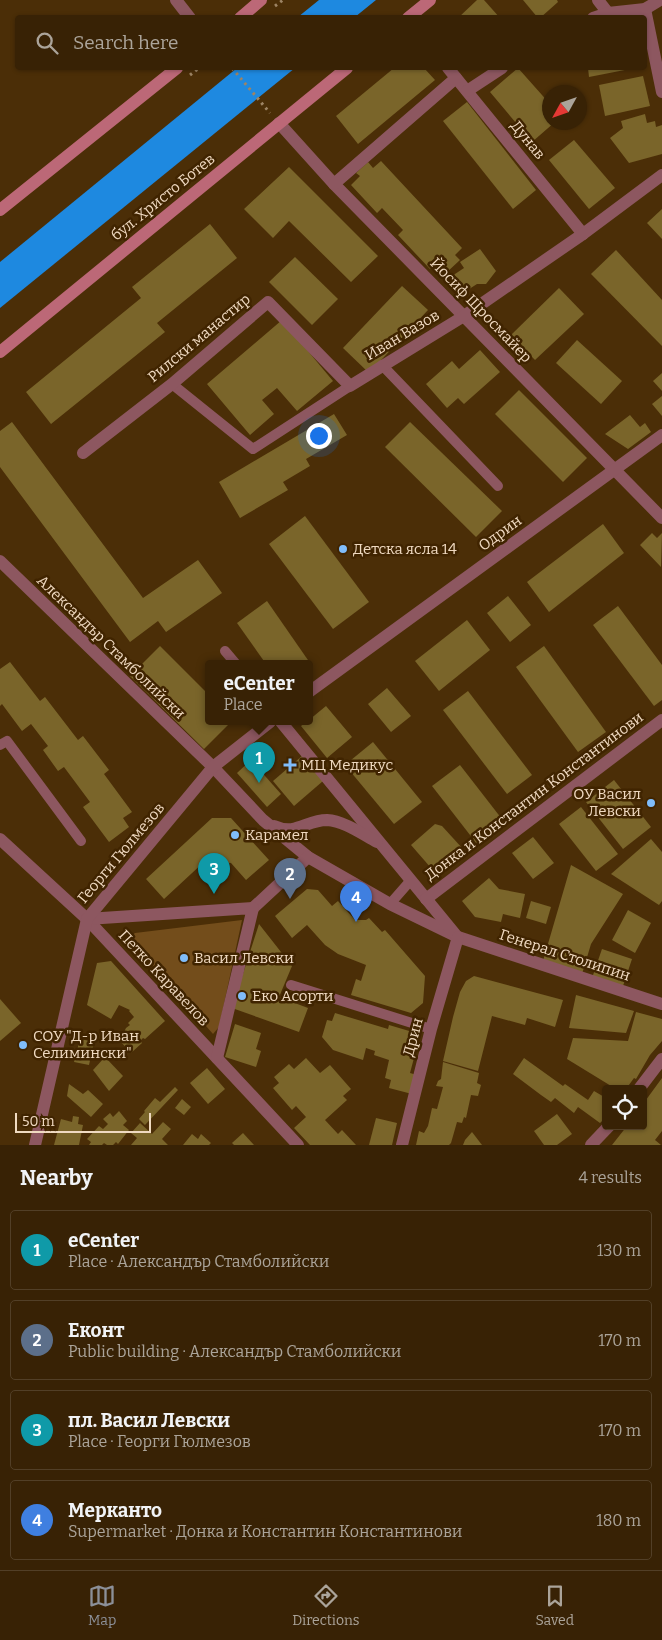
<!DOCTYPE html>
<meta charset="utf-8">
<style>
:root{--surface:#382205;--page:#3f2a0f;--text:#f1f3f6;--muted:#aba49a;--line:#523f27;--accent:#8c9099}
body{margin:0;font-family:Bitter,serif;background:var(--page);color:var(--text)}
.controls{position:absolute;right:15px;bottom:15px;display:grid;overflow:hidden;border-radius:5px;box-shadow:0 1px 4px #0004}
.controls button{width:45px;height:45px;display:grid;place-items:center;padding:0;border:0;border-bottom:1px solid var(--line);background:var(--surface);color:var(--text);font:25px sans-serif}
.compass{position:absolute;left:542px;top:85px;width:45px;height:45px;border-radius:50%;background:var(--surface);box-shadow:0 1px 4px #0004;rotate:230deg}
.scale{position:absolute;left:15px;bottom:12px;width:136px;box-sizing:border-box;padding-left:5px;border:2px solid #f0dac1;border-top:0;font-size:14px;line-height:18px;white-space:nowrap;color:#f0dac1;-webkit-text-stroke:4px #402400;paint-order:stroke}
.you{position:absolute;left:318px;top:435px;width:18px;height:18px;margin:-12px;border:4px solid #fff;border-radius:50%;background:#1a73e8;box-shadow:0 0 0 8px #1a73e833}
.badge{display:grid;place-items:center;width:32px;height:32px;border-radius:50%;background:var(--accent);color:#fff;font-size:16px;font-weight:700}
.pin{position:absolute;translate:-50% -41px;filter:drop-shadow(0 1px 2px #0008)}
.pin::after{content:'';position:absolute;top:26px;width:18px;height:15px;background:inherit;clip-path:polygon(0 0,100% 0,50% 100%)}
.popup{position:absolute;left:205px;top:660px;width:108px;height:65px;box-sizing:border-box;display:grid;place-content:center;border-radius:5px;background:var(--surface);filter:drop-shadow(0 1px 4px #0005);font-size:16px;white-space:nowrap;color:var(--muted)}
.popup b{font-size:19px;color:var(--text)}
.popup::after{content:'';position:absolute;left:50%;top:100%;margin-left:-10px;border:10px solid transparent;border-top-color:var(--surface)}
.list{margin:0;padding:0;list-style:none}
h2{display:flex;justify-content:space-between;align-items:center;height:65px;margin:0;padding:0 20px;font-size:21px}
h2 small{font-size:16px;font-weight:400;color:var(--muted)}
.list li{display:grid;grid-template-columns:32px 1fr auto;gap:15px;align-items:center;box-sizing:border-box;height:80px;margin:0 10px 10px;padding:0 10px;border:1px solid var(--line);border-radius:5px}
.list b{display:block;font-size:19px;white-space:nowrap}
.list p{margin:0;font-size:16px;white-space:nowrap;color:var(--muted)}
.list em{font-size:16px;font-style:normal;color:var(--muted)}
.icon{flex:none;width:28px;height:28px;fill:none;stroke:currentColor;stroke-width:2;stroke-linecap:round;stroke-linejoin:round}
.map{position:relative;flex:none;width:662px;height:1145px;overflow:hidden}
.search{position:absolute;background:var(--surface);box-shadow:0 1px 4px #0004;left:15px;right:15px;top:15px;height:55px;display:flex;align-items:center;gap:12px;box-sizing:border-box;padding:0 18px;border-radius:5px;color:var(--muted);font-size:19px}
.sheet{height:425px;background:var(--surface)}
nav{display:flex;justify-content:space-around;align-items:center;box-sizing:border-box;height:70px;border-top:1px solid var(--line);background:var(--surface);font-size:14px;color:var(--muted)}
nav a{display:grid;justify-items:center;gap:2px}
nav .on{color:var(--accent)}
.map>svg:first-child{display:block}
</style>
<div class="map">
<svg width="662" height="1145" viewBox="0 0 662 1145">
<rect width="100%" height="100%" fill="#4b2e07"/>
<path fill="#734d1b" d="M242 920 219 1027 213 1034 129 938 135 933Z"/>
<g fill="#1e89e0">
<path d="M319 0H376L355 17H298Z"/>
<path d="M237 68H295L0 308V262Z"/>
</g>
<g fill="#7a652a">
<path d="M477 0H484L500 18H458Z"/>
<path d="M523 0H557L558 2 540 18H538Z"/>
<path d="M394 68H424L435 80 358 144 336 116Z"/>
<path d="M518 68 550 104V122H555L532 142 490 92Z"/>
<path d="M588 68H635L589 77Z"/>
<path d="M643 76 650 106 605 116 599 85Z"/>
<path d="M467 102 536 190 513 209 443 121Z"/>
<path d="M645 114 647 123 655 121 656 127 662 125V154L629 163 610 138 623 128 621 121Z"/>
<path d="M574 140 615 188 589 209 549 160Z"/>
<path d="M381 161 462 248 455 255 460 260 446 273 437 263 430 269 398 235 403 230 382 208 377 213 351 185 360 176 356 173 368 162 373 168Z"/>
<path d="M289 167 378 256 351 282 289 221 273 238 244 209Z"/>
<path d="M662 209V239L647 223Z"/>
<path d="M210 224 237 258 157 323 165 332 51 424 26 392 141 298 132 287Z"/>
<path d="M480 249 496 271 486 284H477L463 293 452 276 464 268 460 262Z"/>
<path d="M616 250 662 300V346L591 274Z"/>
<path d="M295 257 338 299 312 325 269 282Z"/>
<path d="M402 286 428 310 369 373 343 348Z"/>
<path d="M559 288 584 314 535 360 511 335Z"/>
<path d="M282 320 333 381 297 411 277 388 262 400 274 414 250 435 207 384Z"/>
<path d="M577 340 622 381 601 404 556 363Z"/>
<path d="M480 350 500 372 464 404 458 398 447 408 426 384 452 361 459 369Z"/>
<path d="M662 373V391L653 381Z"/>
<path d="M519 390 587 458 563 482 495 414Z"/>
<path d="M662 396V416L652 404Z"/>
<path d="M334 414 347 435 306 459 310 466 283 482 288 490 240 518 219 482Z"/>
<path d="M630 415 640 427 645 423 651 432 628 449 605 434Z"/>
<path d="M12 422 143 598 198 560 222 593 166 632 158 621 130 642 0 467V431Z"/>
<path d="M410 422 502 511 476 537 385 447Z"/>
<path d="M305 516 369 602 333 629 269 544Z"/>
<path d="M603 524 624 553 549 612 527 582Z"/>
<path d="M652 533 657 538 662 533 661 567 640 545Z"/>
<path d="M508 596 531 625 510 642 487 613Z"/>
<path d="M267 601 310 663 309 664H266L237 623Z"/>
<path d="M618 606 662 665V700L654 706 593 625Z"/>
<path d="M467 620 490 650 439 691 415 661Z"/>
<path d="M160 646 209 695V722H231L204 749 130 676Z"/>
<path d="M544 646 606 732 578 752 516 667Z"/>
<path d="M10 662 40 701 45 697 78 740 83 736 109 770 104 774 132 812 123 818 129 827 109 842 83 807 90 802 64 767 58 771 43 750 48 746 31 724 22 731 2 704 0 706V669Z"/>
<path d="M387 688 411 716 391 732 368 704Z"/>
<path d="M468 691 532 775 507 794 443 710Z"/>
<path d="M326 706 352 737 327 758 301 726 306 722H309V720Z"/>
<path d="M373 742 422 802 394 824 345 765Z"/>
<path d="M302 756 323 781 294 806 273 781Z"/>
<path d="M251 760 281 794 267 807 237 773Z"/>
<path d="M460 765 505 823 477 844 432 786Z"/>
<path d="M614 780 651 827 623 849 586 802Z"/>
<path d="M581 807 618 854 596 871 559 824Z"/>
<path d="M212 818H231L269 860 246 880 231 863 205 861 164 899 146 879Z"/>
<path d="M435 824 442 826 463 849 439 868H431L411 845Z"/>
<path d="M533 837 554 863 533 879 512 853Z"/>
<path d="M651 839 662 852V901L659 905 611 874Z"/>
<path d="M571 865 623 894 591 944 582 974 543 961Z"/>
<path d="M489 878 499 889 525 894 520 918 503 914 501 922 475 917 462 901Z"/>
<path d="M307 889 318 890 332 906 338 901 355 920H366L369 918 382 932 385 930 425 976 423 1003 411 1013 351 995 356 979 361 981 366 965 338 954 325 945 307 925 292 938 275 916Z"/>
<path d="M531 901 551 907 546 924 526 918Z"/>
<path d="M628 910 651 923 635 953 612 940Z"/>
<path d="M259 924 292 966 279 997 308 1008 299 1032 232 1008Z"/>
<path d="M602 949 632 959 622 989 592 978Z"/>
<path d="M111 961 165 1021 145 1039 143 1038 140 1041 142 1043 131 1053 121 1042 125 1036 123 1034 126 1028 130 1025 128 1023 134 1017 129 1011 130 1010 119 1005 111 1019 87 1005 97 963Z"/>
<path d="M474 976 563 1000 555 1027 527 1018 525 1025 492 1016 478 1071 443 1061 453 1017 460 992 466 981Z"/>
<path d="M576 995 634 1011 626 1033 569 1028Z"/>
<path d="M0 999 21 1023 0 1041Z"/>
<path d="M636 1012 662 1019V1041L650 1055 636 1079 634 1078 626 1089H616L567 1059 573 1038 628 1041Z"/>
<path d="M335 1013 388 1029 389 1025 416 1033 409 1057 414 1058 410 1073 417 1075 412 1094 389 1088 391 1080 385 1078 389 1060 374 1055 375 1051 366 1048 363 1060 333 1050 322 1037 327 1020 332 1021Z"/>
<path d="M235 1024 261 1033 256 1049 261 1051 256 1067 225 1057Z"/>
<path d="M91 1037 95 1038 89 1065 74 1062 80 1039 90 1041Z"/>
<path d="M105 1057 123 1076 109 1091 93 1070Z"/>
<path d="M306 1058 320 1073 330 1065 351 1089 343 1096 347 1100 325 1120 338 1134 342 1130 356 1145H310L294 1128 306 1117 296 1106 292 1110 273 1088 279 1083 274 1077 289 1064 294 1069Z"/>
<path d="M524 1058 563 1086 565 1084 588 1100 594 1091 606 1098V1117L600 1123 578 1107 574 1113 555 1098 551 1102 541 1095 513 1074Z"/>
<path d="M443 1062 479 1073 477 1083 481 1085 478 1096 471 1095 466 1118 464 1117 462 1123 457 1122 451 1143 449 1145H416L419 1131 424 1133 428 1126 432 1108 437 1109 443 1087 436 1086 438 1081 441 1079Z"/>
<path d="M207 1068 225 1089 208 1104 190 1083Z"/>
<path d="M662 1078V1131L655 1140 661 1145H612L627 1126H643V1104Z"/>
<path d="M69 1084 83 1094 88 1090 103 1104 91 1117 67 1096Z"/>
<path d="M175 1087 178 1090 145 1125 139 1119 145 1112 144 1111 155 1098 160 1102Z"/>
<path d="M182 1099 191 1107 184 1115 175 1108Z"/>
<path d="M119 1111 127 1121 123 1125 129 1130 118 1144 116 1142 113 1145H107L104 1143 102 1145H89L91 1142 87 1139 99 1126 103 1129 108 1124 103 1119 110 1113 113 1117Z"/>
<path d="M557 1114 572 1134 557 1145H544L534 1131Z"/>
<path d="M73 1116 79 1117 78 1124 83 1125 79 1145H54L61 1119 72 1122Z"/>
<path d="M376 1118 397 1123 392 1145H369Z"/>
<path d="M163 1122 171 1129 162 1139 168 1145H131L137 1138 131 1133 140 1123 152 1134Z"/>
<path d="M472 1132 482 1145H463L465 1140Z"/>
<path d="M243 1133 254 1145H234L232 1143Z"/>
<path d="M192 1134 198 1139 201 1134 211 1143 209 1145H183Z"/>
</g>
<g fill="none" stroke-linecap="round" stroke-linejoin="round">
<g stroke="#9d8464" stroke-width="3" stroke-dasharray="2.5 4" stroke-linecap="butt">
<path d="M275 6 283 0"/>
<path d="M232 68 270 113"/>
<path d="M190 75 199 68"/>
</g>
<g stroke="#8d5760" stroke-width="10">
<path d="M382 365 498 486"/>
<path d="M172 384 253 449 350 386"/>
<path d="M225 651 236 664"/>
<path d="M0 745 7 741 81 841"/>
<path d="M390 904 411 880"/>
<path d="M291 985 431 1029"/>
</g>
<g stroke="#8d5760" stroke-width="12">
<path d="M176 0 190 18"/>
<path d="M598 0 608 13"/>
<path d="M645 9 662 92"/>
<path d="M593 18 608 13 645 9 660 0"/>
<path d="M448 68 583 234"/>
<path d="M467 91 502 68"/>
<path d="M279 123 334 184 662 518"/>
<path d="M334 184 456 78"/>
<path d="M83 453 172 384 268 302 350 386 464 316 583 234 662 175"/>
<path d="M0 561 213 767 263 820 308 857 390 904 458 937 662 1004"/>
<path d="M309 692 662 435"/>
<path d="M281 722 455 934"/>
<path d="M274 826C296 836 306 820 327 820 344 821 362 834 377 842"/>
<path d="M0 839 87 919 298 1145"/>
<path d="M426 899 662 720"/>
<path d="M253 908 308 857"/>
<path d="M87 919 253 908 217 1058"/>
<path d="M639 1089 662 1059"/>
<path d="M35 1145 87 919 213 767 270 722"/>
<path d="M402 1145 431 1029 458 937"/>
<path d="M591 1145 609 1126"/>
</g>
<g stroke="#bc6877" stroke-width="12">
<path d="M240 18 261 0"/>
<path d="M408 18 430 0"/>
<path d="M0 210 177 68"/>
<path d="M0 352 347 68"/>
</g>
</g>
<g fill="#80bdfa" stroke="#402400" stroke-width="2">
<circle cx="343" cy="549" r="5"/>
<path d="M287.5 757.5h5v5h5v5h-5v5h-5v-5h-5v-5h5z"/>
<circle cx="651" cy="803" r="5"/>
<circle cx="235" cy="835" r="5"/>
<circle cx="184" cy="958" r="5"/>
<circle cx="242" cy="996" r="5"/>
<circle cx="23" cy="1045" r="5"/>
</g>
<g text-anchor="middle" stroke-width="5" stroke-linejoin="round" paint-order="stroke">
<g font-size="15" fill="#f0dac1" stroke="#402400">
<text transform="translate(528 140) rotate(51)" y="5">Дунав</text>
<text transform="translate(163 197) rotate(-39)" y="5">бул. Христо Ботев</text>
<text transform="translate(481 310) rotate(46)" y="5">Йосиф Щросмайер</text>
<text transform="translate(402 335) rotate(-31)" y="5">Иван Вазов</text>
<text transform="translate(199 338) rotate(-40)" y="5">Рилски манастир</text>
<text transform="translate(500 533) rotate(-36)" y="5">Одрин</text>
<text transform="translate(111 647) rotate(44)" y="5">Александър Стамболийски</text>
<text transform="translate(534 796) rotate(-37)" y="5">Донка и Константин Константинови</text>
<text transform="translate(121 853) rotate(-50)" y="5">Георги Гюлмезов</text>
<text transform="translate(565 955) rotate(18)" y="5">Генерал Столипин</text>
<text transform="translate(164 978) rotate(47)" y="5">Петко Каравелов</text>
<text transform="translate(413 1037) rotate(-75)" y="5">Дрин</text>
</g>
<g font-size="15" fill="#f0dac1" stroke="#402400" text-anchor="start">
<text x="353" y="554">Детска ясла 14</text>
<text x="301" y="770">МЦ Медикус</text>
<text x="641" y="799" text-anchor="end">ОУ Васил<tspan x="641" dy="17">Левски</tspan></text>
<text x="245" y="840">Карамел</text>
<text x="194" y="963">Васил Левски</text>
<text x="252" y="1001">Еко Асорти</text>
<text x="33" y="1041">СОУ "Д-р Иван<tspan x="33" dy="17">Селимински"</tspan></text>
</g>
</g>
</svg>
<div class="controls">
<button><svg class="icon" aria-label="locate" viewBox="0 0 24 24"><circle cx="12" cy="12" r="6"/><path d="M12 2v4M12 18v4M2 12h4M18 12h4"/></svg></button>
</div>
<svg class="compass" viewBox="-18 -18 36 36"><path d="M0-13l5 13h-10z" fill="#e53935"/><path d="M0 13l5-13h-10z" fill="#aba49a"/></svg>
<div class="scale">50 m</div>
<div class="you"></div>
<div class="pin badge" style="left:259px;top:783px;background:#0f9aa8">1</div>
<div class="popup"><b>eCenter</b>Place</div>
<div class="pin badge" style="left:290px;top:899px;background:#5c6f8a">2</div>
<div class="pin badge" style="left:214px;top:894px;background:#0f9aa8">3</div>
<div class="pin badge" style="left:356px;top:922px;background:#3f7fe0">4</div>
<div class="search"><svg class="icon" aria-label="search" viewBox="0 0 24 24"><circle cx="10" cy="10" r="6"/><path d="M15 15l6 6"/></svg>Search here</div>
</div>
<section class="sheet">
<h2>Nearby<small>4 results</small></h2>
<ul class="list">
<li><span class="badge" style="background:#0f9aa8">1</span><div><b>eCenter</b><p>Place · Александър Стамболийски</p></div><em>130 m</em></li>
<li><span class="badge" style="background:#5c6f8a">2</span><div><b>Еконт</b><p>Public building · Александър Стамболийски</p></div><em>170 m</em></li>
<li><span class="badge" style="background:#0f9aa8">3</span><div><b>пл. Васил Левски</b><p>Place · Георги Гюлмезов</p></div><em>170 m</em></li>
<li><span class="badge" style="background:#3f7fe0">4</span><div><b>Мерканто</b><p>Supermarket · Донка и Константин Константинови</p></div><em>180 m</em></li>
</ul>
</section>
<nav>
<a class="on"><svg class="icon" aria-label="map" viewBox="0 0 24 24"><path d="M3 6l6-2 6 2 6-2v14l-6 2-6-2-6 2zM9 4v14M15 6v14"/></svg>Map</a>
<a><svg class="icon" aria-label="directions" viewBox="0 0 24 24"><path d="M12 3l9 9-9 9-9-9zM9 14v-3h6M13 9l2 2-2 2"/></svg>Directions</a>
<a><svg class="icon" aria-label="saved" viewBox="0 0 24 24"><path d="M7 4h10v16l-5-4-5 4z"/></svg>Saved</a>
</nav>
